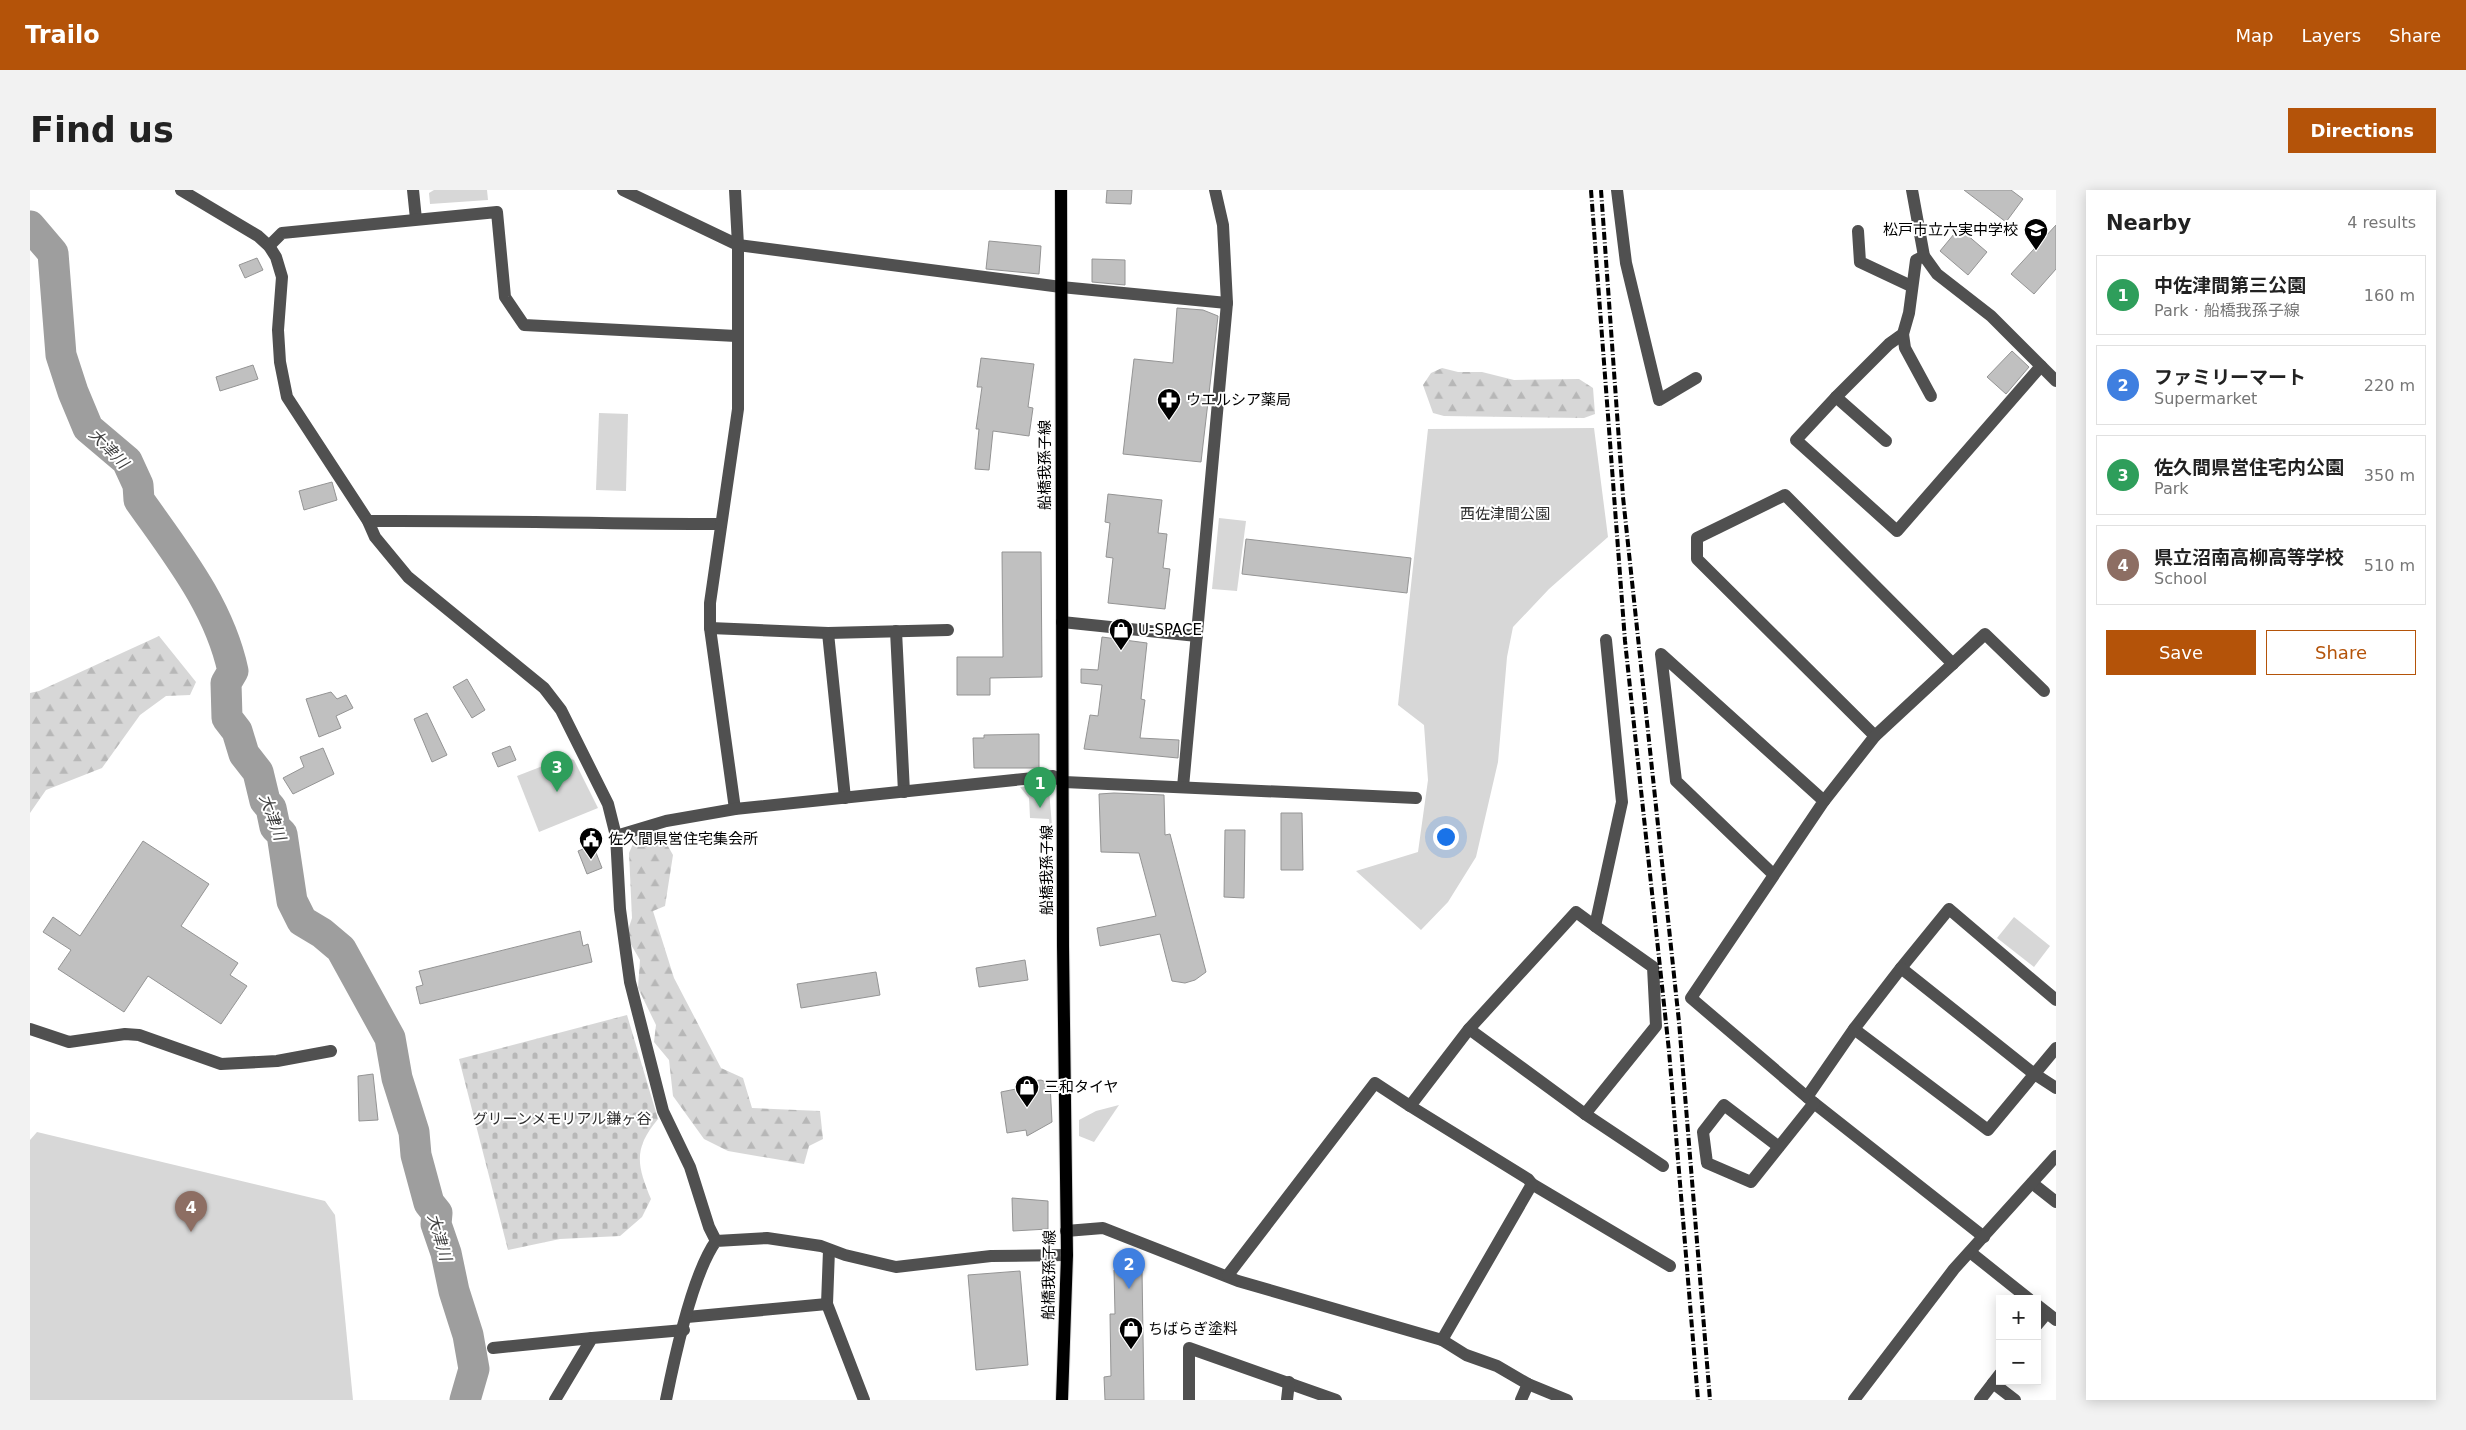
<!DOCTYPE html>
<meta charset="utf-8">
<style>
:root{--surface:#fff;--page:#f2f2f2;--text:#222;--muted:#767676;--line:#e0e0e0;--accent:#b45309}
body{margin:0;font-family:"DejaVu Sans","Noto Sans JP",sans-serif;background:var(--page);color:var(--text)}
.controls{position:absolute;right:15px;bottom:15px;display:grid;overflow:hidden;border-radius:0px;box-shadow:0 2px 12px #0003}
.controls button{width:45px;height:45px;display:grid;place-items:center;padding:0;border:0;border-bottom:1px solid var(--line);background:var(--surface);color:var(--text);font:25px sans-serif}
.you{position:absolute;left:1415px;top:646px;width:18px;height:18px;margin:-12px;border:4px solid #fff;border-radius:50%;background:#1a73e8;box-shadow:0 0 0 8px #1a73e833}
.badge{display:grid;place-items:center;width:32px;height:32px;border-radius:50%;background:var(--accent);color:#fff;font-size:16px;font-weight:700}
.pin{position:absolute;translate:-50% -41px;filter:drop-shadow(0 1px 2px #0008)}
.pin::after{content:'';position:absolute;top:26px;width:18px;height:15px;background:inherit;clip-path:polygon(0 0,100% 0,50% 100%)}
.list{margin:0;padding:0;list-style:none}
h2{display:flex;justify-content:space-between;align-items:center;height:65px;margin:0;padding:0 20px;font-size:21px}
h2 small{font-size:16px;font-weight:400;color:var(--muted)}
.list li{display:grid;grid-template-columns:32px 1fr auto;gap:15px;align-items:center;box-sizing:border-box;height:80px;margin:0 10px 10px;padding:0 10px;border:1px solid var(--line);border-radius:0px}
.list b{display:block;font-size:19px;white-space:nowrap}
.list p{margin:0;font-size:16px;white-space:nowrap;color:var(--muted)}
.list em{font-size:16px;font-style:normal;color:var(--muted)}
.actions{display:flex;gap:10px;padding:15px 20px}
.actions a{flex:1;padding:11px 0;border:1px solid var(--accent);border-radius:0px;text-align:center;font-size:18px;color:var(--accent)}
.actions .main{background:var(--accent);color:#fff}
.map{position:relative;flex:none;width:2026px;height:1210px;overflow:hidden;border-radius:0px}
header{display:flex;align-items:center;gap:30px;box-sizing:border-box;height:70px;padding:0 25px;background:var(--accent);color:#fff}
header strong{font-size:24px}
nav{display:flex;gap:28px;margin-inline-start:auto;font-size:18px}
.intro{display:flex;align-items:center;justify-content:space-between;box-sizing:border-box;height:120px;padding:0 30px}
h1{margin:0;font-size:35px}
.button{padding:12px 22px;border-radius:0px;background:var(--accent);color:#fff;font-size:18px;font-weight:700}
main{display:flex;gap:30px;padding:0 30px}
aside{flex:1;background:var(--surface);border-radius:0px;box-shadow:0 2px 12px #0003}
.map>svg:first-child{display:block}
</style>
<header>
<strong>Trailo</strong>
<nav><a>Map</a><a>Layers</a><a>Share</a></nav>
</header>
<div class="intro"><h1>Find us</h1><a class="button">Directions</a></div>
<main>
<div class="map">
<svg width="2026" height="1210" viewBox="0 0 2026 1210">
<defs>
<pattern id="forest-firs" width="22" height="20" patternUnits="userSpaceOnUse" patternTransform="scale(1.25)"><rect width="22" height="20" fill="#d7d7d7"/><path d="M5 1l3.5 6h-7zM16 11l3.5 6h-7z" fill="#b7b7b7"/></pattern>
<pattern id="cemetery-stones" width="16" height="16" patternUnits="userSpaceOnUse" patternTransform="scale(1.25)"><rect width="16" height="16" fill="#d7d7d7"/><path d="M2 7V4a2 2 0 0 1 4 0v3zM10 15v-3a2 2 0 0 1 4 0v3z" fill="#b7b7b7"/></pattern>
</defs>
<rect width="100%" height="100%" fill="#fff"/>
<g fill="url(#forest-firs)">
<path d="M1412 178 1428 182H1452L1484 190 1549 189 1563 198 1565 224 1554 228 1414 226 1403 223 1393 195 1401 183Z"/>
<path d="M129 446 166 492 160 505 136 506 110 525 72 578 16 600 0 623V503L9 501Z"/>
<path d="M631 644 643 665 635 716 623 721 644 788 691 878 713 888 722 918 790 921 793 949 779 956 774 974 698 961 674 949 643 906 639 870 624 852 626 835 608 798 610 770 596 746 602 728 599 663 606 647Z"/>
</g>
<path fill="url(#cemetery-stones)" d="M597 825 628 929C603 959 607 975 621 1009L612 1027 590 1046 530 1049 478 1060 429 869Z"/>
<g fill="#d7d7d7">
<path d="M404 0H457L458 10 400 14 399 3Z"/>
<path d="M569 223 598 224 596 301 566 300Z"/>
<path d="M1564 238 1578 347 1519 399 1483 437 1477 467 1468 572 1446 667 1418 712 1391 740 1326 681 1388 662 1398 590 1394 535 1368 515 1398 239Z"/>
<path d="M1189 328 1216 331 1207 401 1182 399Z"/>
<path d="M536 567 544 570 568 618 509 642 487 586Z"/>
<path d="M990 597H1015L1019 600 1023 648 1021 650 1019 629 1000 628 999 608Z"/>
<path d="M1984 727 2020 756 2004 777 1967 748Z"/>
<path d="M1089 915 1064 952 1049 946V930L1066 921Z"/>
<path d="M7 942 295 1011 305 1025 323 1210H0V950Z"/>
</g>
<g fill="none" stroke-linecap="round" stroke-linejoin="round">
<path stroke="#9e9e9e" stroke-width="31" d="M0 36 23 63 31 165 43 202 58 238 97 271 108 295 109 310C147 364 189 416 203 481L196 493 197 528 207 541 214 564 228 582 235 611 241 618 245 637 252 644 262 711 272 731 292 743 311 759 360 848 367 888 384 942 386 965 399 1013 407 1023 406 1034 416 1063 424 1101 438 1145 444 1179 435 1210"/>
</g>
<g fill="#c0c0c0" stroke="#949494">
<path d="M1077 0H1102L1101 14 1076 13Z"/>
<path d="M1934 0H1981L1993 9 1976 32Z"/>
<path d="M2026 35V79L2004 104 1981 84Z"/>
<path d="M1929 38 1957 62 1938 85 1910 61Z"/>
<path d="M959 51 1011 56 1009 84 956 79Z"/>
<path d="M227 68 233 80 215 88 209 75Z"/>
<path d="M1062 69 1095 70V95L1062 92Z"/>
<path d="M1147 118 1173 120 1188 126 1171 272 1093 264 1104 169 1143 173Z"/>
<path d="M1982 161 1999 177 1976 204 1957 187Z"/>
<path d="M951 168 1004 174 998 217 1003 218 999 246 963 241 959 280 945 279 949 239H946L952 197H947Z"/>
<path d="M223 175 228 189 190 201 186 187Z"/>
<path d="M302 292 307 310 274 320 269 301Z"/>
<path d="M1078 304 1132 310 1128 343 1137 344 1133 378 1140 379 1135 419 1078 413 1083 368 1076 367 1080 333 1075 332Z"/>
<path d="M1216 349 1381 368 1377 403 1212 384Z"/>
<path d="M972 362H1011L1012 487 960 488V505H927V467H973Z"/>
<path d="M1072 447 1117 453 1111 509 1115 510 1110 548 1149 550 1148 568 1054 559 1060 525 1068 526 1072 495 1051 493V479L1068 480Z"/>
<path d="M437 489 455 520 442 528 423 497Z"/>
<path d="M301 502 307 509 316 505 323 518 306 526 311 538 289 547 276 509Z"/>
<path d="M397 523 417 565 402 572 384 529Z"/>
<path d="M1009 544V578H944L943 548H954V545Z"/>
<path d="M480 556 486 570 468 577 462 563Z"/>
<path d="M293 558 304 584 263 604 253 588 274 577 270 567Z"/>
<path d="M1084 603 1134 605 1135 645 1140 644 1176 782 1165 790 1155 793 1142 791 1130 744 1070 756 1067 738 1126 726 1109 663 1071 662 1069 604Z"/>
<path d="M1251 623H1272L1273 680H1251Z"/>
<path d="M1195 640H1215L1214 708 1194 707Z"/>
<path d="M113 651 179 694 151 736 208 773 200 785 217 796 191 834 118 786 94 822 28 779 41 760 13 742 23 727 50 746Z"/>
<path d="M563 655 572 678 557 684 548 661Z"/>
<path d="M550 741 553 756 558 754 562 772 390 814 386 797 393 795 389 781Z"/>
<path d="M995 770 998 790 949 797 946 778Z"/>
<path d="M846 782 850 805 771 818 767 794Z"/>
<path d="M343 884 348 930 329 931 328 886Z"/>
<path d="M1011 890 1020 894 1022 932 997 946 996 940 977 943 971 902 986 899V893Z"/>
<path d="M982 1008 1018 1011V1039L983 1041Z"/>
<path d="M1084 1080H1112L1114 1210H1075L1074 1187 1081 1186 1080 1124H1085Z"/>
<path d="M990 1081 998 1175 946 1180 938 1085Z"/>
</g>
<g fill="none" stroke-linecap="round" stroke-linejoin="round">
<g stroke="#dbdbdb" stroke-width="14">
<path id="major" d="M1031 0 1033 756 1037 1065 1032 1210"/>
</g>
<g stroke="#505050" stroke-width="12">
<path d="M151 0 228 46 239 56 246 67 252 87 248 140 250 172 257 207 338 331 345 347 378 387 514 498 531 520 578 614 586 646 590 719 600 792 633 921 660 977 679 1037 686 1051"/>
<path d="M383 0 386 29"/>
<path d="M593 0 708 55 1031 97 1197 113"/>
<path d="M1587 0 1596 73 1629 210 1666 188"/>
<path d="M1882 0 1894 66 1907 84 1961 126 2026 191"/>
<path d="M1828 41 1830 72 1881 96"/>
<path d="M239 56 252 43 467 22 475 107 494 135 706 146"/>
<path d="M1894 66 1886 70 1879 123 1873 144 1859 154 1806 207 1766 250 1867 341 2011 176"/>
<path d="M1873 144 1875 158 1901 206"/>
<path d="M1806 207 1856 251"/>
<path d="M338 331C456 330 573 334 691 334"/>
<path d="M1032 432 1167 446"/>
<path d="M680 438 798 443 918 440"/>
<path d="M866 441 874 602"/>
<path d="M798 443 815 608"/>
<path d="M1845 546 1667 369V348L1755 305 1923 474"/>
<path d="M1153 597 1197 113 1193 35 1185 0"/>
<path d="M1794 611 1845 546 1955 444 2014 501"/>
<path d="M705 619 680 438V413L708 219V55L705 0"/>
<path d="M586 646 636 631 705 619 1023 586 1034 592 1386 608"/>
<path d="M1744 685 1646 591 1631 464 1794 611 1661 808 1784 913 1954 1047"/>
<path d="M1871 778 1919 719 2026 810"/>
<path d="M0 839 39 852 95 844 109 845 191 874 247 871 301 861"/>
<path d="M1439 839 1555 924 1633 976"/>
<path d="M2026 858 1958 940 1824 839 1871 778 2003 883 2026 898"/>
<path d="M1777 907 1824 839"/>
<path d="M1380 916 1498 989 1502 994 1640 1076"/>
<path d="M1555 924 1626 836 1623 777 1565 736"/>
<path d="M1749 957 1694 915 1673 942 1677 973 1721 992 1784 913"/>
<path d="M2002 993 2026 1012"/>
<path d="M1036 1041 1073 1038 1208 1091 1412 1150 1436 1165 1467 1176 1498 1194 1537 1210"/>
<path d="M799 1060 797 1114 834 1210"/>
<path d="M1940 1062 1999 1109"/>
<path d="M1198 1085 1345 893 1380 916 1439 839 1546 722 1565 736 1592 612 1576 450"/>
<path d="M2007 1115 2026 1130"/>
<path d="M657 1127 797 1114"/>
<path d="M2007 1135 2017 1123"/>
<path d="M1412 1150 1502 994"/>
<path d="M463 1158 562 1148"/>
<path d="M1963 1193 1985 1210"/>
<path d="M525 1210 562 1148 654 1140"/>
<path d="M636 1210C644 1170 663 1083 686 1051L737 1048 791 1056 815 1065 866 1077 961 1066 1037 1065"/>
<path d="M1159 1210V1158L1306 1210"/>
<path d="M1257 1210 1259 1192"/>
<path d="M1491 1210 1498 1194"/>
<path d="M1824 1210 1924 1079 2026 966"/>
<path d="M1950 1210 1970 1184"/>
</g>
<use href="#major" stroke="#000" stroke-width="12"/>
<g stroke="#000" stroke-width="4" stroke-dasharray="8 2.5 1 2.5" stroke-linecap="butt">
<path d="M1561 0 1595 451 1639 861 1668 1210"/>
<path d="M1571 0 1593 307 1649 832 1680 1210"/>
</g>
</g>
<defs>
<g id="school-pin" transform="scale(1.25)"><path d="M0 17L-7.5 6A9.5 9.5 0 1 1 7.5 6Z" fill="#000" stroke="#fff"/><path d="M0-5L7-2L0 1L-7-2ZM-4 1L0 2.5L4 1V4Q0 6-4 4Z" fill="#fff"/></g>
<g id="pharmacy-pin" transform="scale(1.25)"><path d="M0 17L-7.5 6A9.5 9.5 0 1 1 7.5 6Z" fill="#000" stroke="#fff"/><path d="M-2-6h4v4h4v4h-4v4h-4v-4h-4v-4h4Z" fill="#fff"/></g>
<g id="shop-pin" transform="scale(1.25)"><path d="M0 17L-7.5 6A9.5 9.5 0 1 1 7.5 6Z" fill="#000" stroke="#fff"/><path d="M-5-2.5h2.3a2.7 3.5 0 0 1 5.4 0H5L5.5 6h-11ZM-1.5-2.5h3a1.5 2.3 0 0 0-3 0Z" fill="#fff"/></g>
<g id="civic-pin" transform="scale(1.25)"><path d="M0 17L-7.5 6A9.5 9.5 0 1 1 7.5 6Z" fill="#000" stroke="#fff"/><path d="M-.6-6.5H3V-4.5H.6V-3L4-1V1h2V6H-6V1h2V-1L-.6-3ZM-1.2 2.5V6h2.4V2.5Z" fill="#fff"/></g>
</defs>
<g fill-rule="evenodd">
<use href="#school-pin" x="2006" y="40"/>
<use href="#pharmacy-pin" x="1139" y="210"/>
<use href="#shop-pin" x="1091" y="440"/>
<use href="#civic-pin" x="561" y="649"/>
<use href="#shop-pin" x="997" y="897"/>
<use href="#shop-pin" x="1101" y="1139"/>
</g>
<g text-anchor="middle" stroke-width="4" stroke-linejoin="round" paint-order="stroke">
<g font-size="15" fill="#000" stroke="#fff" text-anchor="start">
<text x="1988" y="45" text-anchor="end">松戸市立六実中学校</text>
<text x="1156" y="215">ウエルシア薬局</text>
<text x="1108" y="445">U-SPACE</text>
<text x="578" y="654">佐久間県営住宅集会所</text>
<text x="1014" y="902">三和タイヤ</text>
<text x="1118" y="1144">ちばらぎ塗料</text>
</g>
<g font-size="15" fill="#000" stroke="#fff">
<text transform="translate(1015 275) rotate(-90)" y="5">船橋我孫子線</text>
<text transform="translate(1017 680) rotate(-90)" y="5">船橋我孫子線</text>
<text transform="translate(1019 1085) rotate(-89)" y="5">船橋我孫子線</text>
</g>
<g font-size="15" fill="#2e2e2e" stroke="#fff">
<text x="1475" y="329">西佐津間公園</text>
<text x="532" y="934">グリーンメモリアル鎌ヶ谷</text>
</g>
<g font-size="16" font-style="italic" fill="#3f3f3f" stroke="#fff">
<text transform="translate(79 258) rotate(46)" y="6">大津川</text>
<text transform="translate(243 627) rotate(70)" y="6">大津川</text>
<text transform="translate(410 1047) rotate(74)" y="6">大津川</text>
</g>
</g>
</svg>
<div class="controls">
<button>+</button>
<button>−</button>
</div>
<div class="you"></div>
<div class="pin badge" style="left:1010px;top:618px;background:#2e9e5b">1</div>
<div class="pin badge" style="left:1099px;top:1099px;background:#3f7fe0">2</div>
<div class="pin badge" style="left:527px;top:602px;background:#2e9e5b">3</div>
<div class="pin badge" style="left:161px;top:1042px;background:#8d6e63">4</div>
</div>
<aside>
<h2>Nearby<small>4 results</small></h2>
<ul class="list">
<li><span class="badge" style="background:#2e9e5b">1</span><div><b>中佐津間第三公園</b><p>Park · 船橋我孫子線</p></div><em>160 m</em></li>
<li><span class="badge" style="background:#3f7fe0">2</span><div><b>ファミリーマート</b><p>Supermarket</p></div><em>220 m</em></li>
<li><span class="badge" style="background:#2e9e5b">3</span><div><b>佐久間県営住宅内公園</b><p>Park</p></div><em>350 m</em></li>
<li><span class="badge" style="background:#8d6e63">4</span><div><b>県立沼南高柳高等学校</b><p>School</p></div><em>510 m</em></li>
</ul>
<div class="actions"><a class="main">Save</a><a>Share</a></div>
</aside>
</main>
